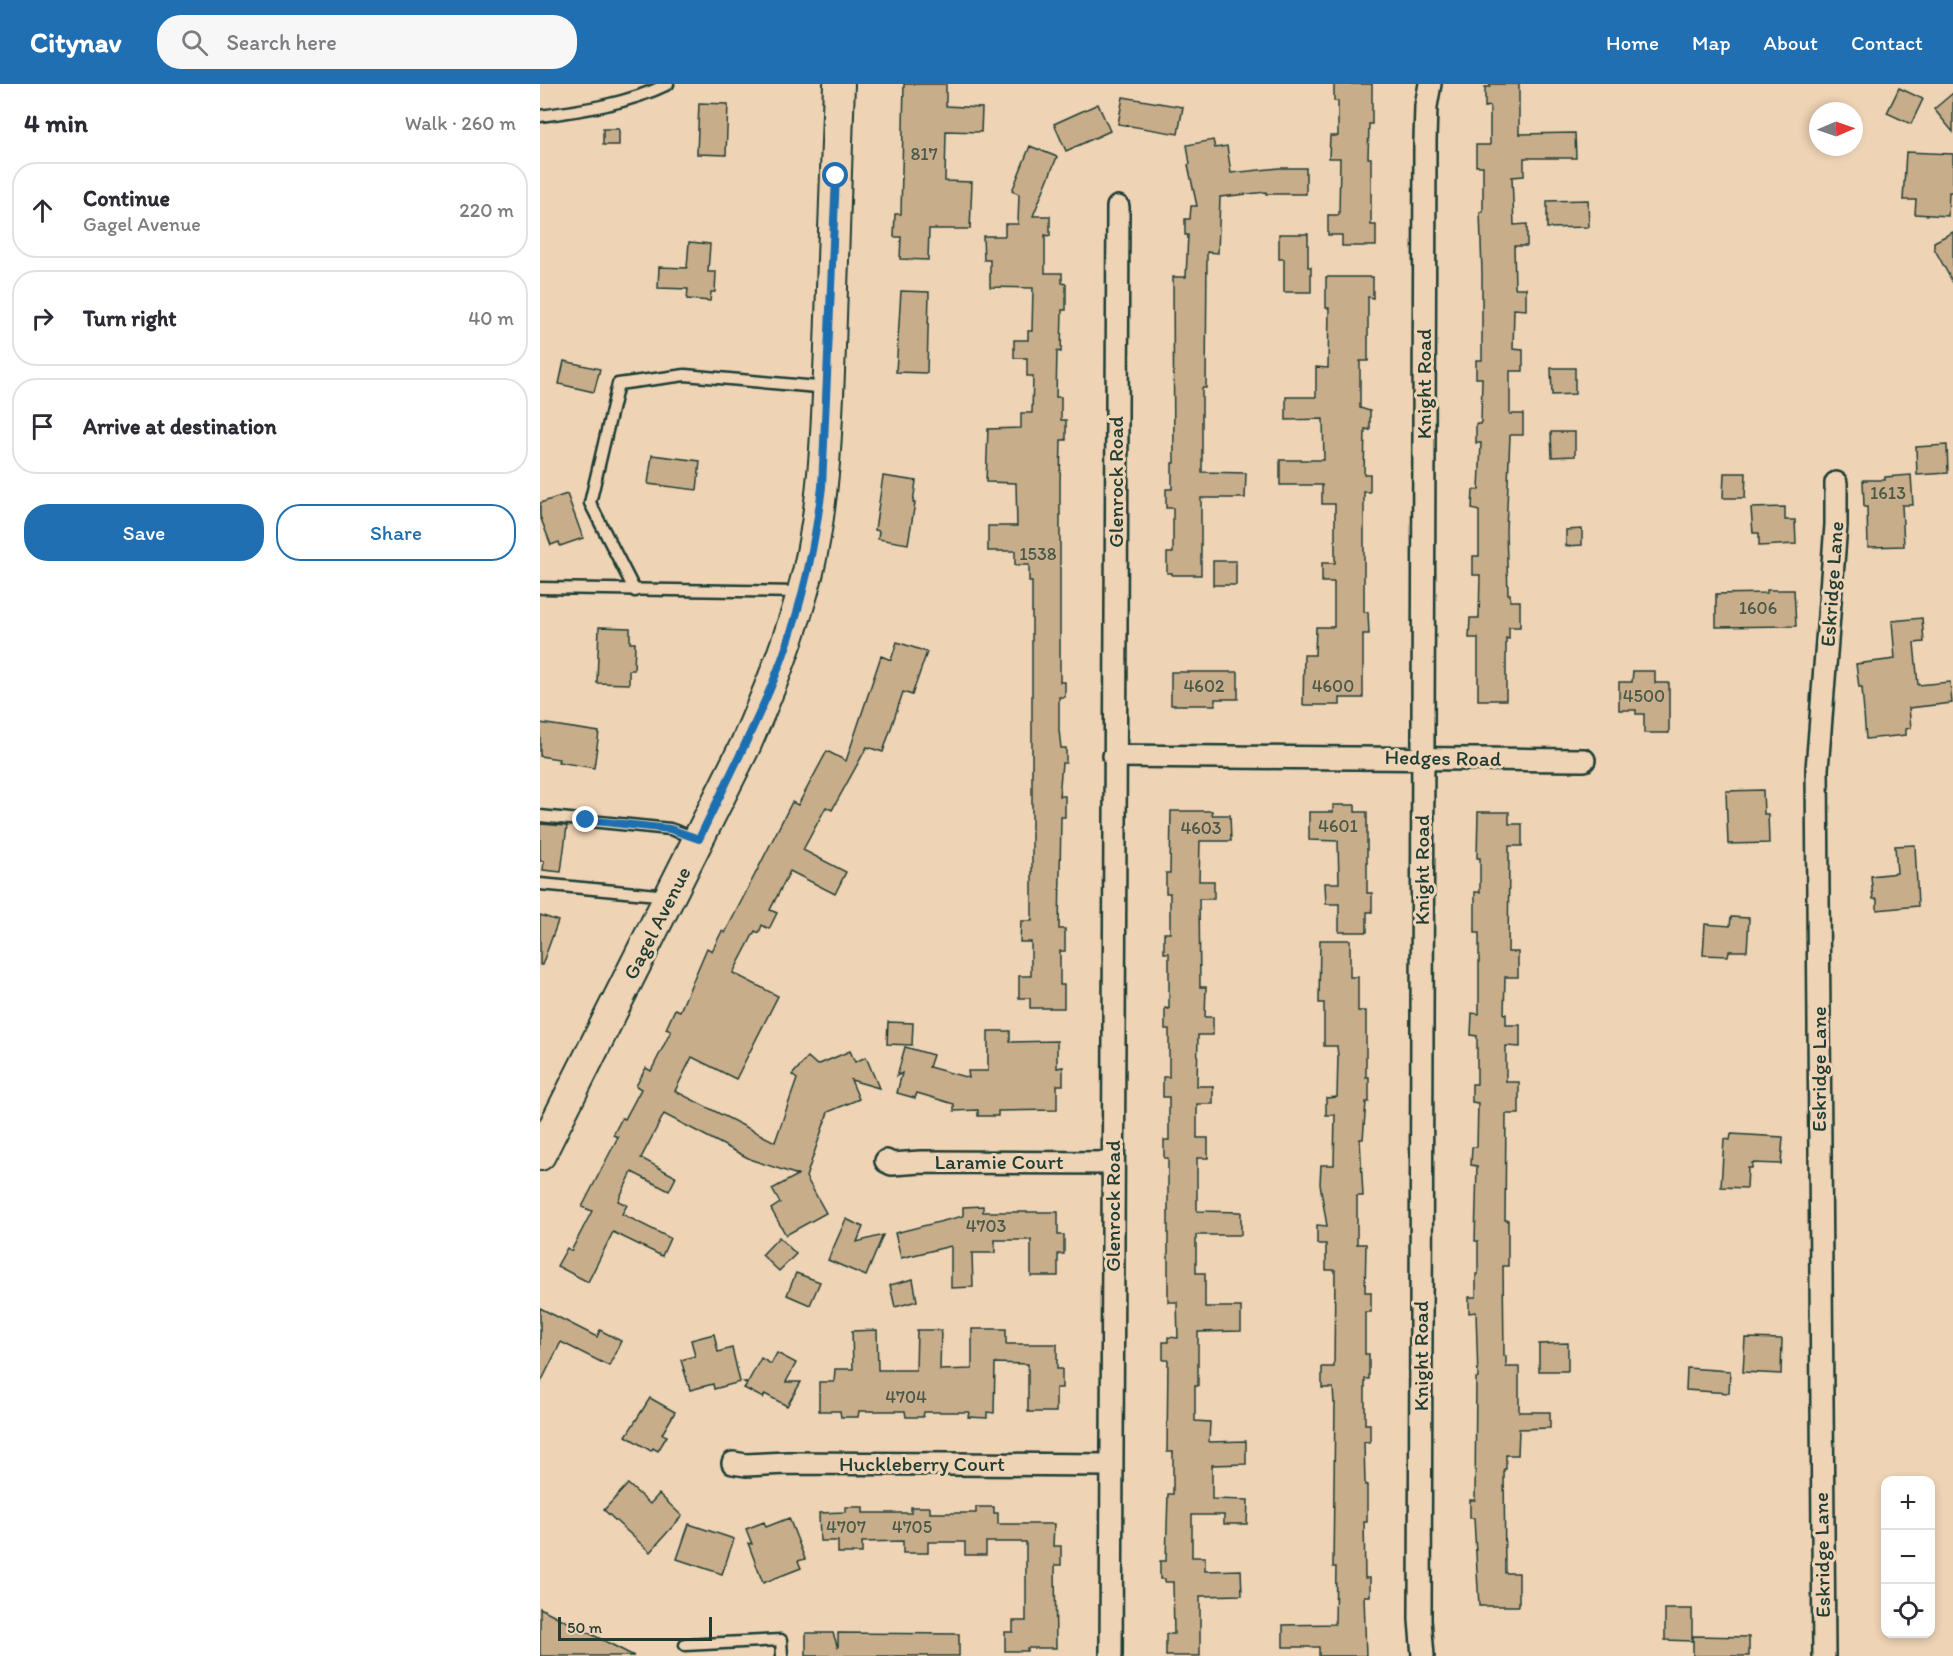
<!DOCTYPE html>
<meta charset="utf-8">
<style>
:root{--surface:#fff;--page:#f7f7f7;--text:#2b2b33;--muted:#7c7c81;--line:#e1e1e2;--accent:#1f6fb2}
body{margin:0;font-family:Itim,sans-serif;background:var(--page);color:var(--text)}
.controls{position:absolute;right:18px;bottom:18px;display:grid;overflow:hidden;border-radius:12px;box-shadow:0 3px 9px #0003}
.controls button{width:54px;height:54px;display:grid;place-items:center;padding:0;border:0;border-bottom:2px solid var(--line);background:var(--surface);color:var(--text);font:30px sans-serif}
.compass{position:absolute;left:1269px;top:18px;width:54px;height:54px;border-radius:50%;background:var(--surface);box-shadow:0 3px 9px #0003;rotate:88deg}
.scale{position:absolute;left:18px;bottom:15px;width:154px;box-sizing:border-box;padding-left:6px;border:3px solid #1f3d34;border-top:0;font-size:16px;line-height:21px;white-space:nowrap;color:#1f3d34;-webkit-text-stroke:4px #eed3b5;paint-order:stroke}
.stop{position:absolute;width:18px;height:18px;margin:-14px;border:4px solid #1f6fb2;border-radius:50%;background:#fff}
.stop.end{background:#1f6fb2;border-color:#fff;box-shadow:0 2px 6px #0008}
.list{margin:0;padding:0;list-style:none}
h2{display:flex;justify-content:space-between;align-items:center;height:78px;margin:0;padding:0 24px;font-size:26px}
h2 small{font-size:20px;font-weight:400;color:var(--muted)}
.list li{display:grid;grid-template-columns:39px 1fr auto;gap:18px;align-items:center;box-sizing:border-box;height:96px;margin:0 12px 12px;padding:0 12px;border:2px solid var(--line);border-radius:24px}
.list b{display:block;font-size:22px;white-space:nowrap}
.list p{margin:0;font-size:20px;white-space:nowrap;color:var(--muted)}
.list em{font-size:20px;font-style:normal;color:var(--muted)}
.actions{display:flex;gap:12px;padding:18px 24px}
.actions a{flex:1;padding:14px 0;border:2px solid var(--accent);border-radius:24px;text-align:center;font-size:21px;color:var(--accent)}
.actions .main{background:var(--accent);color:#fff}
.icon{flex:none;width:33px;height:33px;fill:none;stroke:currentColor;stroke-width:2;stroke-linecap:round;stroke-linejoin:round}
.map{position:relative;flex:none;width:1413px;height:1572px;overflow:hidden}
header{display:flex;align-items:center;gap:36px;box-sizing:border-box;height:84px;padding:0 30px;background:var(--accent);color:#fff}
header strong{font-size:28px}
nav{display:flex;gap:33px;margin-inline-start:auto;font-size:21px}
.search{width:420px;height:54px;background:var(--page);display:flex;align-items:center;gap:15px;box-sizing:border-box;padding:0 21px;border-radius:24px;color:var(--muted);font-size:22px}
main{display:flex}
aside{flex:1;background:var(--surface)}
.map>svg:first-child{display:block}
</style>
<header>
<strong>Citynav</strong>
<div class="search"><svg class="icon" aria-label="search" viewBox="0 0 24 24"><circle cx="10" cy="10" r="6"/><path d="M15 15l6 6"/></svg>Search here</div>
<nav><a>Home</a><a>Map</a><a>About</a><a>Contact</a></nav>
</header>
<main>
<aside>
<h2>4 min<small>Walk · 260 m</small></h2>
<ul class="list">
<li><svg class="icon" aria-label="ahead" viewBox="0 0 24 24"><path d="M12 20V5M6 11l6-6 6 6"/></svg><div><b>Continue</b><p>Gagel Avenue</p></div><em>220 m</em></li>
<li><svg class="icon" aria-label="right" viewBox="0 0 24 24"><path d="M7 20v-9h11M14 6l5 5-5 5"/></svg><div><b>Turn right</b></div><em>40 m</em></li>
<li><svg class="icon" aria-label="arrive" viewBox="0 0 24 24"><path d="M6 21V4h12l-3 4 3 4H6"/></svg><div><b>Arrive at destination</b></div></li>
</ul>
<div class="actions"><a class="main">Save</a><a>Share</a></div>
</aside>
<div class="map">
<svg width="1413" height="1572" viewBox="0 0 1413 1572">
<rect width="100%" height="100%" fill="#eed3b5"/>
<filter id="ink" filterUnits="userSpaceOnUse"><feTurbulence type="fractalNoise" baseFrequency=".0167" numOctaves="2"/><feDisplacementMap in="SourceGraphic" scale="12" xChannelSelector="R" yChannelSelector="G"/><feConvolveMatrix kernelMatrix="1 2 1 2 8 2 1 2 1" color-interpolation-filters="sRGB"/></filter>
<g filter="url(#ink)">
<g fill="#c8ad8b" stroke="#1f3d34" stroke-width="1.5">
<path d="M364 0H406V22L442 24 441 48 406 47 405 97 432 98 430 145H389L388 176 360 175 361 153H354L355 130H361Z"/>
<path d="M794 0H832V40H829L828 74H831V141H836V162H802V151H788V131H799L800 74H789L790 52H798V17H794Z"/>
<path d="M950 0H979V50L1035 49 1036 74H984V92L972 93 974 141 987 140V162H974L975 204H986V226L974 225 973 265 983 266V287H970V330H983V351H970L966 447 968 510H970V517H980V543H969V555L966 554V616H938V554H929L930 534H939L940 491H933V472H939V427L932 425 933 406H939L941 359H936V340H941L942 294H936V276H942V188L940 128H943V82H936V61H950V22L945 23V3H950Z"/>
<path d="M1359 4 1383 15 1371 40 1347 29Z"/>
<path d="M1413 9V48L1394 25Z"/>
<path d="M583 13 643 23 638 50 578 40Z"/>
<path d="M159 19 188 20 186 71 157 70Z"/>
<path d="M558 20 570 47 526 67 514 40Z"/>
<rect x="63" y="45" width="16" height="16"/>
<path d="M673 56 675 64 687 62 691 89 739 84H766V110H726V108L680 113 678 169 667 168 666 304H662V388L706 389 705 414H661V491H632V489H627V469H633V424H626V405H632V379H634L633 193H646L648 151H645V135H650L651 122H657L648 81 650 80 647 61Z"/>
<path d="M490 62 517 73 493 132H510V152L505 151V189H522V199L526 200V226H522L521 268 517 267 516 313H521V336H526V356H521L520 398V598H525V613H519V646L521 664H526V679H522L519 712H525V733H521L519 845H525V867H520V901H524V924H490V914H479V892H491V858H480L481 837H492V498H489V481H475V467H448V442H477L476 399 446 398 448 345 481 344V329H492L493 292H487V274H474V256H488V247H492L493 204 450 203V176H444L443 152H465V140H478L479 110 472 107Z"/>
<path d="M1366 68 1413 70V108H1409L1408 132 1375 130 1376 116H1363Z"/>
<path d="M1048 116 1049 143 1007 144V117Z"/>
<path d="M1413 148V199L1394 164V158Z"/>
<path d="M739 150H768V183H771V208H744V175H739Z"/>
<path d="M149 158 170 160 168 188H176L175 208H171L170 217 147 215 148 205 118 204 119 183 147 184Z"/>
<path d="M786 193H833V214L828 213V277H820V324L830 327V346L825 345 824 390H830V408H824V528H828L829 550H823V614H800V621H763L764 571H775L776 543H794V498H782V479H795V420H782V401H740V376H784L783 335 746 336V313H776V283L788 284 789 224H786Z"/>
<path d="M361 207 389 208 387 289 356 288Z"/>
<path d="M24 277 60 285 54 308 19 300Z"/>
<path d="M1011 284H1035V310L1012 311Z"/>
<path d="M1011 348H1035V372L1012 373Z"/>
<path d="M1407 361 1408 389 1377 391 1376 363Z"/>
<path d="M112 371 160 377 157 406 108 400Z"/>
<path d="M1184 389H1206L1205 414H1183Z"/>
<path d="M1371 391 1373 421H1362L1364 462 1328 463 1327 423H1324L1323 396H1345V393Z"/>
<path d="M343 392 376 397 373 419H375L368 460 338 455 339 447 335 446Z"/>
<path d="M27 410 43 454 20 462 19 458 11 461 0 432V419Z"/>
<path d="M1245 423V436H1255L1256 460 1219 462V449H1213L1211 424Z"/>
<path d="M1042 445V461L1026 462V446Z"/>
<rect x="673" y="477" width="23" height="24"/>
<path d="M1227 506H1254L1256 542 1176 543V510L1227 509Z"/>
<path d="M1382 534 1384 558 1374 559 1378 601 1410 598 1412 619 1369 624 1371 644 1366 645V651L1326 655 1322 603H1319L1316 580 1355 575 1352 537Z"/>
<path d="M59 543 90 544V559H95L94 586H89V600L57 599Z"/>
<path d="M357 558 387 568 372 611 363 608 343 668 327 663 292 726 286 723 263 766 306 788 295 810 250 787 230 826 237 829 229 845 222 841 219 849 215 847 193 889 238 912 196 995 152 973 135 1007 235 1058 257 995 252 991 268 973 277 981 310 967 315 978 326 973 339 1004 311 996 319 1015 288 1028 266 1093 286 1129 246 1151 231 1125 240 1119 232 1105 258 1091 212 1076 124 1030 101 1074 136 1093 129 1107 92 1088 78 1117 87 1121 82 1130 130 1154 122 1172 73 1148 48 1198 17 1182 27 1164 31 1167 52 1127 42 1123 78 1053 73 1051 82 1034 85 1035 101 1005 96 1002 106 984 111 987 131 947 126 945 135 925 140 927 167 864 172 867 182 847 185 849 252 718 258 721 287 667 306 677 341 572 351 576Z"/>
<path d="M1093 587H1115V599H1129V649H1104V630H1096V626H1079V598H1092Z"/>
<path d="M631 588H698V615H675V621H631Z"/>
<path d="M0 639 59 648 54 684 18 678 19 675 0 672Z"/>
<path d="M1223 706 1224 730H1228L1229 759 1188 760 1186 707Z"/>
<path d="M793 721H815V728H827V809H832V828H827V848H799V820H786L785 799H799L798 757 769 756V728H793Z"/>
<path d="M631 727H672V731H690L691 757H660L659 797H674V815H659L660 903H666L665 933H673V951H658L657 1002H673V1020H657V1054H668V1074H657V1127L701 1128V1151H656V1189H665V1223H701V1247L658 1248V1302H655V1337L670 1338 669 1358 706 1357V1380L672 1381V1415L708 1416 707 1440H684V1431H652V1473H665V1487L701 1486 702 1511 660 1512V1572H626V1550H634L633 1498H625V1495H620V1477H626L628 1410H633V1368H627L628 1276H623V1258H628V1253L638 1254 637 1218H628V1074H624V1056H629V1013H623V993H629V945H625V924L629 925V869H624V849H630V809H626V789H630Z"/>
<path d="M938 728H969V740H982V762H969V775L968 868H978V893H965L964 930H966V941H980V963L966 962V998H979V1030H966L965 1136H968V1182H963L964 1272H966V1283H979V1328H1010V1344L979 1345 978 1371H966V1385H964L965 1489H979V1522H939L934 1434H930V1416H935L936 1294H938L936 1228 929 1229V1213H936V1190H938V1157H935L937 1082 931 1081 932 1063H937L938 1019 932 1018V1000H937V952L931 951 932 929 939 930V849H935V808H940V774H937Z"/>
<path d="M0 740 27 742 21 788 3 786 4 777H0Z"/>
<path d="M1375 761 1378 822 1337 826V815H1333L1331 792 1357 789 1355 762Z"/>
<path d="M0 831 18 837 2 881H0Z"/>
<path d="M1191 833 1209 834 1207 867H1189L1188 872 1163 871 1165 840 1190 842Z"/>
<path d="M780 856H810V893H818V927H826V993H829V1018H826L823 1055H820L823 1112H817V1160H826L825 1208H831V1228H825V1270H829V1295H825V1340H830V1359L824 1358 825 1401H827V1438H824L825 1494H830V1512H824L826 1572H779V1563H743V1541L795 1540 796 1483H793L795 1319H794L793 1304H782V1283H794L795 1186H786V1160H777V1141L787 1142 780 1100 781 1081H794L795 1031H786V1014L797 1013 798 972 797 962H784V919H779Z"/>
<path d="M348 938 373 939 372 961 347 960Z"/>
<path d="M448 947H470V958L517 957V984L523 983V1001H517V1026L458 1027V1032H438V1026L414 1027V1020L377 1009 375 1014 357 1009 362 989 357 992 365 963 393 971 389 983 429 994 428 987H448Z"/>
<path d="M1191 1050 1243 1053 1241 1080 1212 1079V1084H1208L1207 1104 1181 1103 1184 1055 1190 1056Z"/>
<path d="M443 1122V1128H518V1151H524V1170H518V1192H491V1156H455V1169H432L433 1203 411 1204V1162L361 1174 355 1149 423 1132V1123Z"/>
<path d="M306 1135 323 1143 317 1158 343 1151 326 1192 288 1176Z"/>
<path d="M239 1153 256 1170 239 1187 222 1171Z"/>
<path d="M256 1189 280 1198 270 1221 247 1211Z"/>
<path d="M373 1195 377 1217 355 1223 350 1201Z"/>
<path d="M0 1224 57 1253 60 1246 81 1257 69 1282 21 1258 0 1300Z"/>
<path d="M432 1245H466V1260H517V1285H522V1304H516V1328H488V1280L455 1279 454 1329 447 1328V1334L428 1333 429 1328H384L383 1333H366L365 1327H319L318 1333H301L300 1327H279V1298H294L295 1285H313L312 1247 337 1246 338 1286H376L377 1246H401L400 1286 432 1285Z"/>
<path d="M174 1250 178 1268 192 1264 200 1298 174 1305 173 1300 150 1306 141 1276 155 1272 151 1256Z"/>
<path d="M1205 1254 1242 1255 1241 1290 1203 1288Z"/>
<path d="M1028 1259V1287H999V1260Z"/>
<path d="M237 1269 256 1279 246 1298H261L247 1322 225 1310 223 1314 204 1304 207 1300 204 1298H208L221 1274 231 1280Z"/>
<path d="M1147 1284 1190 1287 1189 1309 1146 1306Z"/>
<path d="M110 1314 135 1328 122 1350 127 1352 118 1367 113 1364 111 1367 86 1352Z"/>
<path d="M88 1400 110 1420 119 1410 142 1432 110 1468 64 1426Z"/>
<path d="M305 1423H323V1429H371V1423H390V1429H436V1423H454V1429H458V1440H514L513 1462H521V1481H515L516 1564H487V1567H465V1548H473V1537H486V1458H446V1471H425V1458H388V1469H363V1457L322 1458V1469H298V1457H280L279 1429 305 1428Z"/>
<path d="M249 1434 265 1475 258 1477 261 1484 223 1499 208 1459 212 1460 206 1445 224 1438 226 1443Z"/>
<path d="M149 1440 194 1455 182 1490 137 1475Z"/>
<path d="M0 1524 94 1572H0Z"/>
<path d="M1125 1525H1152V1557L1125 1556Z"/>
<path d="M266 1549H293L298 1564V1549L419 1550V1572H266Z"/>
<path d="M1153 1552 1209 1553V1572H1153Z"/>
</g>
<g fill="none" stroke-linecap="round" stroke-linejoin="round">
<g stroke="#1f3d34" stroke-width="15">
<g id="lane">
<path d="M0 32C44 26 87 20 128 0"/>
<path d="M0 504 259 508"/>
<path d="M95 507 50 419 78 300 145 291 288 304"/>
<path d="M0 732 130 745 156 754"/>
<path d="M0 800 128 812"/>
<path d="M145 1561 241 1556 242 1572"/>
</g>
</g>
<g stroke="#1f3d34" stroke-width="26">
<g id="street">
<path d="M574 672 1044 676"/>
<path d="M346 1077 352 1080 381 1078 573 1079"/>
<path d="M193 1379 206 1381 247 1379 571 1381"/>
<path d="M571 1572 578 123"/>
<path d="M883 1572 880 1536 885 57 886 22 890 0"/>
<path d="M1284 1572 1277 685 1296 441V399"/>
</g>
</g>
<g stroke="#1f3d34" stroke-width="34">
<path id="secondary" d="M0 1071 205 662C230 605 253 548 268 488 285 414 287 338 290 263 293 175 296 88 299 0"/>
</g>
<use href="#lane" stroke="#eed3b5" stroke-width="10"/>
<use href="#street" stroke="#eed3b5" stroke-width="21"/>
<use href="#secondary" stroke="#eed3b5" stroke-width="30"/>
</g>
</g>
<g fill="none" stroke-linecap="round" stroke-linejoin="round" filter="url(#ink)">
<path stroke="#1f6fb2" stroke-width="8" d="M46 736 130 745 159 755C184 703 211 651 233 598 259 535 274 469 282 403L296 92"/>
</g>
<g text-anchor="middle" stroke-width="6" stroke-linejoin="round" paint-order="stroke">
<g font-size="18" fill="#49594a">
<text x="384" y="76">817</text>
<text x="1348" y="415">1613</text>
<text x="498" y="476">1538</text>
<text x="1218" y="530">1606</text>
<text x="664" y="608">4602</text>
<text x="793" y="608">4600</text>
<text x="1104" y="618">4500</text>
<text x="798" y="748">4601</text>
<text x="661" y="750">4603</text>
<text x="446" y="1148">4703</text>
<text x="366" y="1319">4704</text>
<text x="306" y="1449">4707</text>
<text x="372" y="1449">4705</text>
</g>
<g font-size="21" fill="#1f3d34" stroke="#eed3b5">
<text transform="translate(884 300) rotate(-90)" y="7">Knight Road</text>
<text transform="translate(576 398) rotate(-90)" y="7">Glenrock Road</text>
<text transform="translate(1292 500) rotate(-86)" y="7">Eskridge Lane</text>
<text transform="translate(903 674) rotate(1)" y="7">Hedges Road</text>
<text transform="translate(882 786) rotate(-90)" y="7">Knight Road</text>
<text transform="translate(117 839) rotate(-63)" y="7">Gagel Avenue</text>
<text transform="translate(1279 985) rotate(-90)" y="7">Eskridge Lane</text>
<text x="459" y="1085">Laramie Court</text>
<text transform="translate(573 1122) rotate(-90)" y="7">Glenrock Road</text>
<text transform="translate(881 1272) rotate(-90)" y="7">Knight Road</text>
<text x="382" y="1387">Huckleberry Court</text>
<text transform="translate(1282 1471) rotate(-91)" y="7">Eskridge Lane</text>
</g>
</g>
</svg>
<div class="controls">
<button>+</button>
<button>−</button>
<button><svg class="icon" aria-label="locate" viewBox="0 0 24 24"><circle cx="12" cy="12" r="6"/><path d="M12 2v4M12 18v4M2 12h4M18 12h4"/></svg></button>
</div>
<svg class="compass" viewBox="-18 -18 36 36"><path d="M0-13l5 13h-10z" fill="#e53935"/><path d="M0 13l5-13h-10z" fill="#7c7c81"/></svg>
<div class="scale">50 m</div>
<div class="stop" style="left:296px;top:92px"></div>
<div class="stop end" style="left:46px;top:736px"></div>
</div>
</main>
